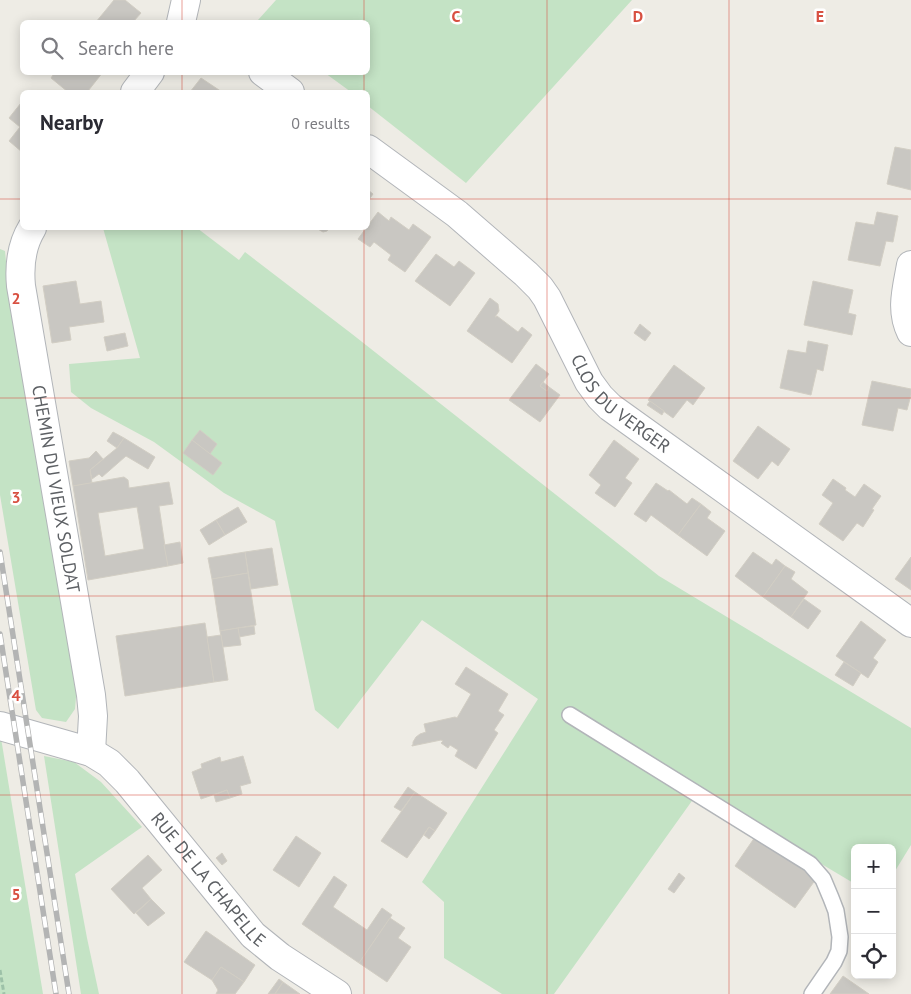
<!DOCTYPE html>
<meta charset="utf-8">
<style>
:root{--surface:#fff;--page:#f7f7f7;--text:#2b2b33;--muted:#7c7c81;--line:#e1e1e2}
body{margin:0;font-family:"PT Sans",sans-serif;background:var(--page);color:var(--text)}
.controls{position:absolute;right:15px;bottom:15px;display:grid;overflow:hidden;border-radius:8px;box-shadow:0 2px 12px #0003}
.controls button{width:45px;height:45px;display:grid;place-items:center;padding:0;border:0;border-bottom:1px solid var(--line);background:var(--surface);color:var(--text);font:25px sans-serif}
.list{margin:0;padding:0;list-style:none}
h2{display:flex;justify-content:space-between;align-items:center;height:65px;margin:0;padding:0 20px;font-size:21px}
h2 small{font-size:16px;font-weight:400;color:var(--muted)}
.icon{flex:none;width:28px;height:28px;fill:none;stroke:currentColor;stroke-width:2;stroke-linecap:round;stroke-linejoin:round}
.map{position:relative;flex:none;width:911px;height:994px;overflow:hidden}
.search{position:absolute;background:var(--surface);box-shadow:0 2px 12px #0003;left:20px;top:20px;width:350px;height:55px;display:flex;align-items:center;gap:12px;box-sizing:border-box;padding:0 18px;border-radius:8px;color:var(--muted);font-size:19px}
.panel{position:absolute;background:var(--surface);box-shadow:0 2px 12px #0003;left:20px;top:90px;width:350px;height:140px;border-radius:8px}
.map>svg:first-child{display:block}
</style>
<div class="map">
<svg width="911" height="994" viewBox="0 0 911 994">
<rect width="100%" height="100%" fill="#eeece5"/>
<g fill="#c4e3c5">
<path d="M276 0H632L466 183 368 106V92H351L325 73 368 72V22H261L258 20Z"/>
<path d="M103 228H197L239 260 245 252 352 334 659 576 911 728V845L892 876V848H855V884L699 791 554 994H502L444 958V902L422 882 538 699 422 620 338 729 315 710 275 521 224 493 154 442 91 408 71 392 69 364 140 358Z"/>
<path d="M0 249 5 251 8 282 77 685 75 709 66 722 42 718 36 710 0 495Z"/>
<path d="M0 716 1 738 43 994H0Z"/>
<path d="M44 756 74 762 101 782 142 827 75 874 87 938 99 994H81Z"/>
</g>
<g fill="#c9c7c2" stroke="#d2cec4" fill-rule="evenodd">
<path d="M114 0H125L141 13 133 22H96Z"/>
<path d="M55 72H103L88 91 90 92H68L51 78Z"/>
<path d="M201 78 222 92H190Z"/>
<path d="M21 103 22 104V152L9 141 20 127 9 118Z"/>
<path d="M895 147 911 150V190L887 184Z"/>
<path d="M368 190 373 194 368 201Z"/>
<path d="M378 212 389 221 391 217 409 230 413 224 431 237 405 272 388 260 391 255 374 242 370 247 358 239Z"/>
<path d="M877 212 898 216 893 242 886 241 880 266 848 260 856 222 874 225Z"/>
<path d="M316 228H329L327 231 323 232Z"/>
<path d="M436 254 454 267 459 261 475 273 450 306 415 281Z"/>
<path d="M76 281 80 304 101 301 104 322 69 327 71 340 52 343 43 286Z"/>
<path d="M813 281 853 290 848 313 856 315 852 335 804 325Z"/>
<path d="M490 298 498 304 499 311 495 317H496L497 316 518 332 522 327 532 335 512 363 467 331Z"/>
<path d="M640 324 651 333 645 341 634 333Z"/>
<path d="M125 333 128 346 107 351 104 337Z"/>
<path d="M808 341 828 345 823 371 817 369 811 395 780 388 788 350 806 353Z"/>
<path d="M536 364 549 374 540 386 547 391 549 387 560 395 540 422 509 400Z"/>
<path d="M674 365 705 388 693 405 687 400 673 418 648 400Z"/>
<path d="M872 381 911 389V395L907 410 898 408 893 431 862 425Z"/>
<path d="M543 382 549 387 547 391 540 386Z"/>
<path d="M650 401 664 411 662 415 647 405Z"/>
<path d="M758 426 790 449 778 466 772 461 758 479 733 461Z"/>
<path d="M200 430 217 444 210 454 192 440Z"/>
<path d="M113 432 124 438 117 448 107 441Z"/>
<path d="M124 438 155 457 148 469 126 456 102 477 99 474 92 479 90 470 117 448Z"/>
<path d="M192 440 222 463 213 475 183 453Z"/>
<path d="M614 440 639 459 625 478 632 483 615 507 595 493 601 485 589 475Z"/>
<path d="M96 451 103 459 90 470 92 483 73 486 69 461 89 458Z"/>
<path d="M124 477 128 480 129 488 169 482 173 504 159 506 168 566 88 580 73 486ZM137 507 144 549 105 556 98 513Z"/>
<path d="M833 479 846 488 845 490 855 497 864 484 881 496 872 509 874 510 863 527 857 523 843 541 819 524 833 503 822 495Z"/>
<path d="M656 483 668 491 669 490 687 504 692 498 701 504 678 535 651 515 646 522 634 514Z"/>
<path d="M701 504 711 512 707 518 725 531 707 556 678 535Z"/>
<path d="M238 507 247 522 225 535 216 520Z"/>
<path d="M216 520 225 535 209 545 200 530Z"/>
<path d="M180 542 183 563 168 566 164 545Z"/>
<path d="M272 548 278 585 251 589 245 552Z"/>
<path d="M245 552 248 573 212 579 208 558Z"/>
<path d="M753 552 772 565 776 559 785 566 763 597 735 576Z"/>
<path d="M911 557V590L895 579Z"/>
<path d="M785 566 795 572 791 579 808 592 791 617 763 597Z"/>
<path d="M248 573 256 625 220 631 212 579Z"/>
<path d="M804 599 821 611 808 629 791 617Z"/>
<path d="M861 621 886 640 873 658 878 662 868 678 836 656Z"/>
<path d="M205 623 214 682 125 696 116 636Z"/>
<path d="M254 626 255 634 239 637 238 628Z"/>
<path d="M238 628 241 645 223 647 220 631Z"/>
<path d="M221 635 228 680 214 682 207 637Z"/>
<path d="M844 662 861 673 853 686 835 675Z"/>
<path d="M466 667 508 694 498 711 504 715 494 730 498 733 476 769 455 756 458 750 450 745 448 748 441 743 443 741 441 740 412 746V745H413V742L416 737 420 734 426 732 424 724 455 717 457 718 471 694 455 684Z"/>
<path d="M243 756 251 783 240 786 242 794 230 798 227 790 201 799 192 772 202 768 201 764 220 757 221 762Z"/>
<path d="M408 787 415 792 401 811 394 807Z"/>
<path d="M227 790 230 798 216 802 214 795Z"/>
<path d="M415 792 447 813 435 831 429 827 407 858 381 841Z"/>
<path d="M429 827 435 831 429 839 424 835Z"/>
<path d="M296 836 321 853 299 887 273 870Z"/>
<path d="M755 837 816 879 795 908 735 866Z"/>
<path d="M222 853 227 861 222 865 216 858Z"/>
<path d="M148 855 162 870 142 888 151 899 134 914 111 889Z"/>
<path d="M679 873 685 878 674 893 668 889Z"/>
<path d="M334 876 347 885 333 907 367 930 382 908 392 915 359 963 302 924Z"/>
<path d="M151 899 165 913 148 926 136 913Z"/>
<path d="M390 918 405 928 398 938 411 947 387 982 359 963Z"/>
<path d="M206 931 255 965 244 982 221 967 212 980 184 962Z"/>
<path d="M221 967 244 982 235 994H216L218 990 212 980Z"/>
<path d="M843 976 869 994H830Z"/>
<path d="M279 979 283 982 275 994H268Z"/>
<path d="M283 982 300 994H275Z"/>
</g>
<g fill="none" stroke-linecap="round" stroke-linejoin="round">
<g stroke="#b2b5b9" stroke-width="18">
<path id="lane" d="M570 715 810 864 823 879 831 898 836 911 840 937 839 951 834 962 812 994"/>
</g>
<g stroke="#b2b5b9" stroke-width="30">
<g id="street">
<path d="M181 22 186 0"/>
<path d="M263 72 290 92"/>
<path d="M135 92 150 72"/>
<path id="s1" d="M368 149 457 214 526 274 540 288 547 298 589 382 600 397 610 407 911 623"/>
<path id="s2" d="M32 228C21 246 19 265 21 286L91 695 93 716 91 752"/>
<path d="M911 265C907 288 900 310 911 332"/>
<path id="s3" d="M0 726 91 752 109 763 127 781 253 935 280 957 337 994"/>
</g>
</g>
<path stroke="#9dc1a8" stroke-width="3" stroke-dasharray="5 2.5" stroke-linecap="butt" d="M0 970 4 994"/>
<use href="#lane" stroke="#fff" stroke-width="15"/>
<use href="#street" stroke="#fff" stroke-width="28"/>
<g stroke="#b3b4b4" stroke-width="5.5">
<g id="rail">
<path d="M0 552 69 994"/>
<path d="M0 634 56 994"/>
</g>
</g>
<use href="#rail" stroke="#fff" stroke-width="4" stroke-dasharray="11" stroke-linecap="butt"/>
</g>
<path fill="none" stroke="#d85041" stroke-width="1" stroke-opacity="0.55" d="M182 0V22M364 0V22M547 0V994M729 0V994M182 72V92M364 72V92M0 199H22M368 199H911M182 228V994M364 228V994M0 398H911M0 596H911M0 795H911"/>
<g text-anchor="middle" stroke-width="5" stroke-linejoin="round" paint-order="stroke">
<g font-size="18" fill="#5d6064" stroke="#fff">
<text dy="6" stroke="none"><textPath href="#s1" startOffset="365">CLOS DU VERGER</textPath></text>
<text dy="6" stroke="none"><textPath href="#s2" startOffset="266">CHEMIN DU VIEUX SOLDAT</textPath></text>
<text dy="6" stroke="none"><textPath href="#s3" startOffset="269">RUE DE LA CHAPELLE</textPath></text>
</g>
</g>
<g font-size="16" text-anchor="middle" font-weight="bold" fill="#d85041" stroke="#fff" stroke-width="5" stroke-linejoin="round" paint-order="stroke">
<text x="456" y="22">C</text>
<text x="638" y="22">D</text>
<text x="820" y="22">E</text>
<text x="16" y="304">2</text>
<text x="16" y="503">3</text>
<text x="16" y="701">4</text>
<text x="16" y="900">5</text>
</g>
</svg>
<div class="controls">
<button>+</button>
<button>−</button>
<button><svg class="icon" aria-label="locate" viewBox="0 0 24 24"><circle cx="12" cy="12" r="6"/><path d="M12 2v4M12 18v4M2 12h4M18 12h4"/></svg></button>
</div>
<div class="search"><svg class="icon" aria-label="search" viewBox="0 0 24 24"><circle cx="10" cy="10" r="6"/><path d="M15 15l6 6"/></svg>Search here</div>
<section class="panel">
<h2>Nearby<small>0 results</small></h2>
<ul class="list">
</ul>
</section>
</div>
